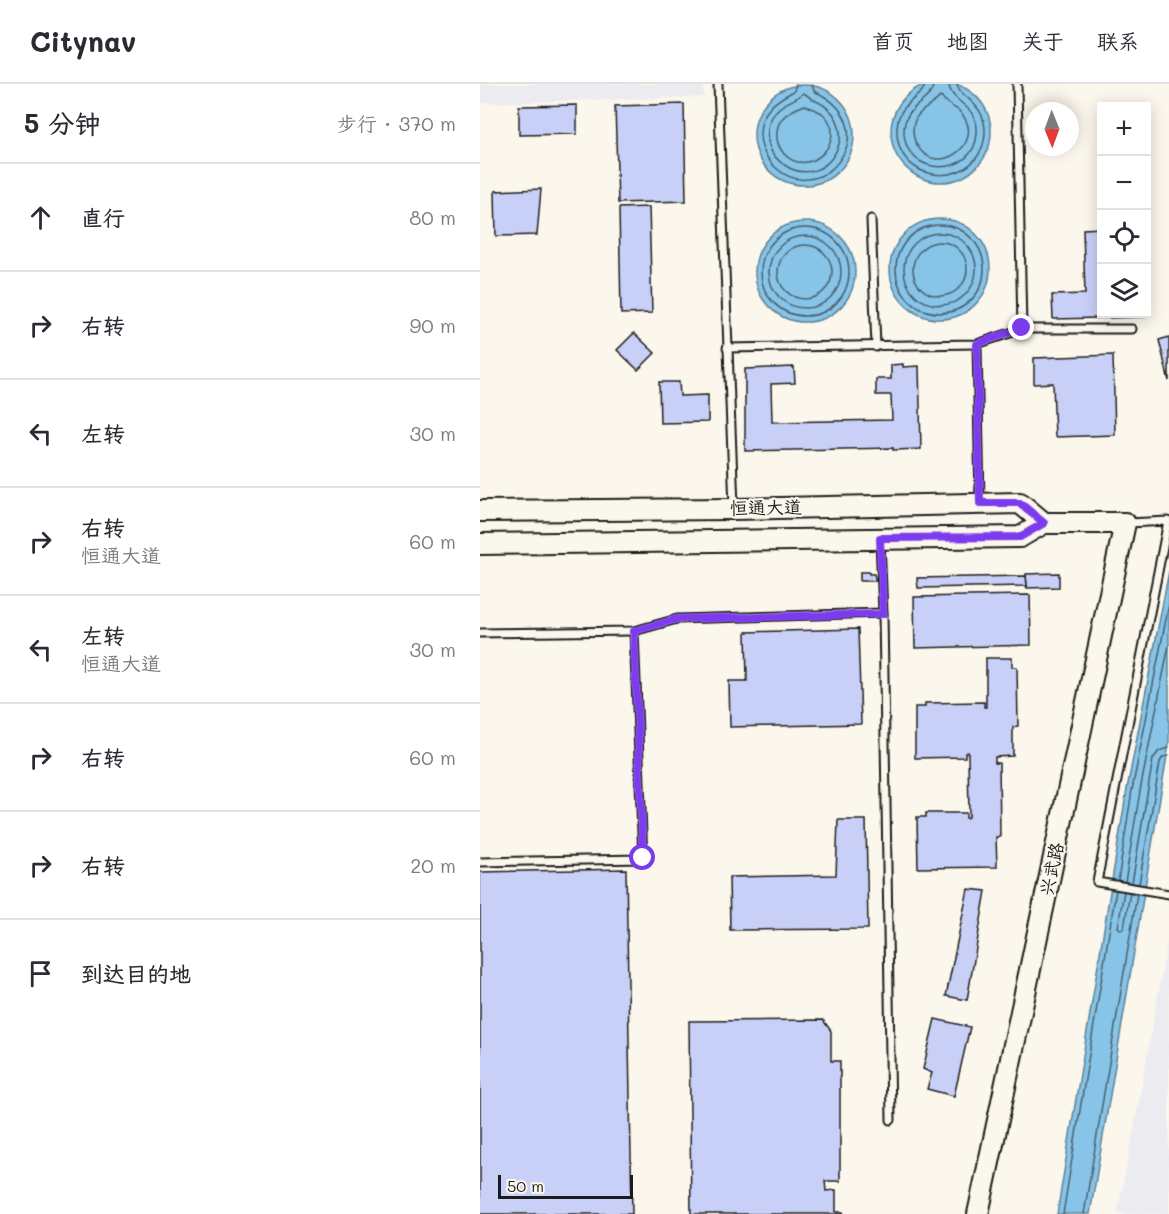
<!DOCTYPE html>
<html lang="zh">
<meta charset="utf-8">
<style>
:root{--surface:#fff;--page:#f2f2f3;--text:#2b2b33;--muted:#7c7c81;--line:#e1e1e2}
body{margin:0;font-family:Mali,"LXGW WenKai TC",sans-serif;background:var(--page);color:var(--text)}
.controls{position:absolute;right:18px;top:18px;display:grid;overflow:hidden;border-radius:0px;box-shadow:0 3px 15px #0003}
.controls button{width:54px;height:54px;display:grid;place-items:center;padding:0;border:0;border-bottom:2px solid var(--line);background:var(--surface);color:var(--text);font:30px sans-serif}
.compass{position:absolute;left:545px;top:18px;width:54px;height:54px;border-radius:50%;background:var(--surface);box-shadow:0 3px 15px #0003;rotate:179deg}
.scale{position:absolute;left:18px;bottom:15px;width:135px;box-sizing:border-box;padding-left:6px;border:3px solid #1c1c1c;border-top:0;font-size:16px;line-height:21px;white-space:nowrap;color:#1c1c1c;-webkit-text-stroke:4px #fbf7ec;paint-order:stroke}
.stop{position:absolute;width:18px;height:18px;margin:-14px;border:4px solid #7c3aed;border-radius:50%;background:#fff}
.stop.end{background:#7c3aed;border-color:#fff;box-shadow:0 2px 6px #0008}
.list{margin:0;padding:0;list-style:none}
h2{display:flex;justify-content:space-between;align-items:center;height:78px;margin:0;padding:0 24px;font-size:26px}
h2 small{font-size:20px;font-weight:400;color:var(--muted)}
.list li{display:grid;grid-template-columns:39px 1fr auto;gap:18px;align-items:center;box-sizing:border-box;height:108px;padding:0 24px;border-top:2px solid var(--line)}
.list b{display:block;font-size:22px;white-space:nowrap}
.list p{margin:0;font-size:20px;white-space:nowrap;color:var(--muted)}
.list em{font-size:20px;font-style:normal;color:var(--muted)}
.icon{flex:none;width:33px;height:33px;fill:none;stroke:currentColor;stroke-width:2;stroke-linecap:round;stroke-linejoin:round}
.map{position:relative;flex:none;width:689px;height:1130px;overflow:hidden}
header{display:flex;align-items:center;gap:36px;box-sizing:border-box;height:84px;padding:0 30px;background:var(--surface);border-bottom:2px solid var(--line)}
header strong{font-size:28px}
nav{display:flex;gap:33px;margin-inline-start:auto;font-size:21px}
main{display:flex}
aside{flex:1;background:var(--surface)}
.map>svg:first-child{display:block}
</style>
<header>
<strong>Citynav</strong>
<nav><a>首页</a><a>地图</a><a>关于</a><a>联系</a></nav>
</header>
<main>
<aside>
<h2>5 分钟<small>步行 · 370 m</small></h2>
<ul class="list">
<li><svg class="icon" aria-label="ahead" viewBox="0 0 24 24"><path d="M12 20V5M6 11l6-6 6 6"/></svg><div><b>直行</b></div><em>80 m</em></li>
<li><svg class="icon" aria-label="right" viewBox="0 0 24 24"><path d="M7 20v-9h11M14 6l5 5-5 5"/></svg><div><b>右转</b></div><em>90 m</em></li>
<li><svg class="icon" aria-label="left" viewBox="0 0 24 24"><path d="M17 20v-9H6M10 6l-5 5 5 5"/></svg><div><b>左转</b></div><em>30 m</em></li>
<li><svg class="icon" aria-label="right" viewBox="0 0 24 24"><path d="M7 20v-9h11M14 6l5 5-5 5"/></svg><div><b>右转</b><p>恒通大道</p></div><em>60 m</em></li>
<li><svg class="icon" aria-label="left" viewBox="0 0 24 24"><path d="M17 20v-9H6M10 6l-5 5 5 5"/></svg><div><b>左转</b><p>恒通大道</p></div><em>30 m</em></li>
<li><svg class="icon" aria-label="right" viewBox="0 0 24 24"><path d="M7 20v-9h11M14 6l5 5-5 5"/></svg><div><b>右转</b></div><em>60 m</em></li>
<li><svg class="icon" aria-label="right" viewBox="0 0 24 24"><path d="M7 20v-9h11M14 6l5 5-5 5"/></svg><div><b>右转</b></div><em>20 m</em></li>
<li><svg class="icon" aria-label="arrive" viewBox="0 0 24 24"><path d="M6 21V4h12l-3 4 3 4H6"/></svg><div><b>到达目的地</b></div></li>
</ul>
</aside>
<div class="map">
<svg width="689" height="1130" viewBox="0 0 689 1130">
<rect width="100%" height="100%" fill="#fbf7ec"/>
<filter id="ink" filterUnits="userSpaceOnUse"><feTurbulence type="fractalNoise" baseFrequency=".0167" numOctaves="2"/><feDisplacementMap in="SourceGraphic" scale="12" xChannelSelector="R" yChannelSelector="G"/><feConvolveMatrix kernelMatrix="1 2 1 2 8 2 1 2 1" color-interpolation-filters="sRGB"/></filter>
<g filter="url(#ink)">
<g fill="#ecebf0">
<path d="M0 0H223L224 13 0 19Z"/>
<path d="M689 847V1130H637L655 1040Z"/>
</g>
<g fill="#87c4e7" stroke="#5c8196" stroke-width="1.5">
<circle cx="461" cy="48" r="50"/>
<circle cx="324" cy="51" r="50"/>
<circle cx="460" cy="185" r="50"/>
<circle cx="325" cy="188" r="50"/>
<path d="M689 487V660L610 1130H577L647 705Z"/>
</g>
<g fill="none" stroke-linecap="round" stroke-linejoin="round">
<g stroke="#475f6d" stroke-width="1.5">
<path d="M316 0 314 7C296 16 280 27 280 50 280 63 286 74 295 83 341 127 411 42 334 7L332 0"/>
<path d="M445 0C444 14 415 17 417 49 420 105 502 104 505 49 506 18 478 13 477 0"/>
<path d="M453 0C452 20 423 19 424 49 426 94 495 94 497 49 499 20 470 20 469 0"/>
<path d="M323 9C327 10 329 14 334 16 388 39 348 108 306 82 298 77 291 70 289 61 286 49 288 36 297 26 304 18 315 17 323 9Z"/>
<path d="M460 13C464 15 466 18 470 21 474 24 478 25 481 29 508 60 455 95 437 61 432 53 432 42 436 34 441 25 453 21 460 13Z"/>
<path d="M325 21C330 24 337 26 342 29 371 53 330 97 304 70 299 64 296 56 297 48 298 32 312 26 325 21Z"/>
<circle cx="460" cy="185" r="44"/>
<circle cx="325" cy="188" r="44"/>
<circle cx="460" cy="185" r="36"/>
<circle cx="325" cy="188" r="36"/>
<circle cx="460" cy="185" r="27"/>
<circle cx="325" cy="188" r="27"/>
<path d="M638 797 652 706 689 520"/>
<path d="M645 798 660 707 689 561"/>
<path d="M652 799 673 675 679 667 689 664"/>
<path d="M659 800 680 678 683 673 689 672"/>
<path d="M644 807 638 843 641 846 644 844 650 808"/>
<path d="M583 1130 636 806"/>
<path d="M604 1130 657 810"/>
</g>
</g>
<g fill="#c9d0f8" stroke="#1c1c1c" stroke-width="1.5">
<path d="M204 20 206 117 138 119 135 22Z"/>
<path d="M97 21V50L39 51V22Z"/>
<path d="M61 105 57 151 16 152 15 107Z"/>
<path d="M169 123 172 229 141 230 139 124Z"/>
<path d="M622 144V230H666V233L573 235 572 211 605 210 603 145Z"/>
<path d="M154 249 175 269 158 286 137 266Z"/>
<path d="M689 253V297L679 256Z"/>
<path d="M633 271 635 351 575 353 573 299 554 300V274Z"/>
<path d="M423 280V283L439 282 441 365 413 366V364L265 367V285L314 283 315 299 291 300 292 338 412 336 411 311H396V295H411V281Z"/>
<path d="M179 298H199L200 312 228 311V338L180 339Z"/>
<path d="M380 488H389V490H394L396 497H380Z"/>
<path d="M579 489V503L547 504 546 490Z"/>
<path d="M546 492 547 502 438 504 437 494Z"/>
<path d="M550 511 551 561 435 564 434 513Z"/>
<path d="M378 545 381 640 250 643 249 597H267L266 548Z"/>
<path d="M506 574H532V583H537L538 642 533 643V672L515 673V679H519L520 753H516L517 783 438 784 437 733H446V729H486V734L489 733 488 668 485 669V673L435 674V623H445V619L504 618V623H506Z"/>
<path d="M358 736H386L388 845 250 846 249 793 356 791Z"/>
<path d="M146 785 152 1130H0V788Z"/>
<path d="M488 805 506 807 487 916 466 912Z"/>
<path d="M455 935 490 943 474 1012 447 1005 452 989 443 985Z"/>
<path d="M343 936 351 947V977H360V1097H345L346 1107 356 1106V1128H363V1130H211L209 937Z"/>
</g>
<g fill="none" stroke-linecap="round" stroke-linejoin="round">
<g stroke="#1c1c1c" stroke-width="11">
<g id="lane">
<path d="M238 0 254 423"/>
<path d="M537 0 542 245"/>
<path d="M391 135 396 263"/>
<path d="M497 260 500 419"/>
<path d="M247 264 497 260 542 245H652"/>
<path d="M648 439 688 437 617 798 689 810"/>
<path d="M400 456 403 529 411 1036"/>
<path d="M0 549 154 547 197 535 403 529"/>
<path d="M0 778 163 775 154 547"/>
</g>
</g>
<g stroke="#1c1c1c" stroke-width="24">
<g id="secondary">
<path d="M0 427 254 425 540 419 564 439"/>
<path d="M0 460 540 453 564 439H645L498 1130"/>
</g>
</g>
<use href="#lane" stroke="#fbf7ec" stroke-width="7"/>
<use href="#secondary" stroke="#fbf7ec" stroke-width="20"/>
</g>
</g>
<g fill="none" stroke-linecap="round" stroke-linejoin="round" filter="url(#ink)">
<path stroke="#7c3aed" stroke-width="8" d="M163 774 154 547 197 535 403 530 400 454 540 453 564 439 540 419H500L497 260 542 244"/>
</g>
<g text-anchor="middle" stroke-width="4.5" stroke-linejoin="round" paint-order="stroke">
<g font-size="18" fill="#1c1c1c" stroke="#fbf7ec">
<text transform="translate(286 424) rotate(-1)" y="6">恒通大道</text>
<text transform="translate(572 785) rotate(-78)" y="6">兴武路</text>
</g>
</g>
</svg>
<div class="controls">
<button>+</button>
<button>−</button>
<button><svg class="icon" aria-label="locate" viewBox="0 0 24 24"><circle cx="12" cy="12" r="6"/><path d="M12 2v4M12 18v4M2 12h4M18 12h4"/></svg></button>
<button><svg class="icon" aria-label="layers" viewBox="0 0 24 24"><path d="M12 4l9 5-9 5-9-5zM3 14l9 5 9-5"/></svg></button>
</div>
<svg class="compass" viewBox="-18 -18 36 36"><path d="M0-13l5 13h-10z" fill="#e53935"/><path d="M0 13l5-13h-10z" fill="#7c7c81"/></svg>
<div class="scale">50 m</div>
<div class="stop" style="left:163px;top:774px"></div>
<div class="stop end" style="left:542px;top:244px"></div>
</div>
</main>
